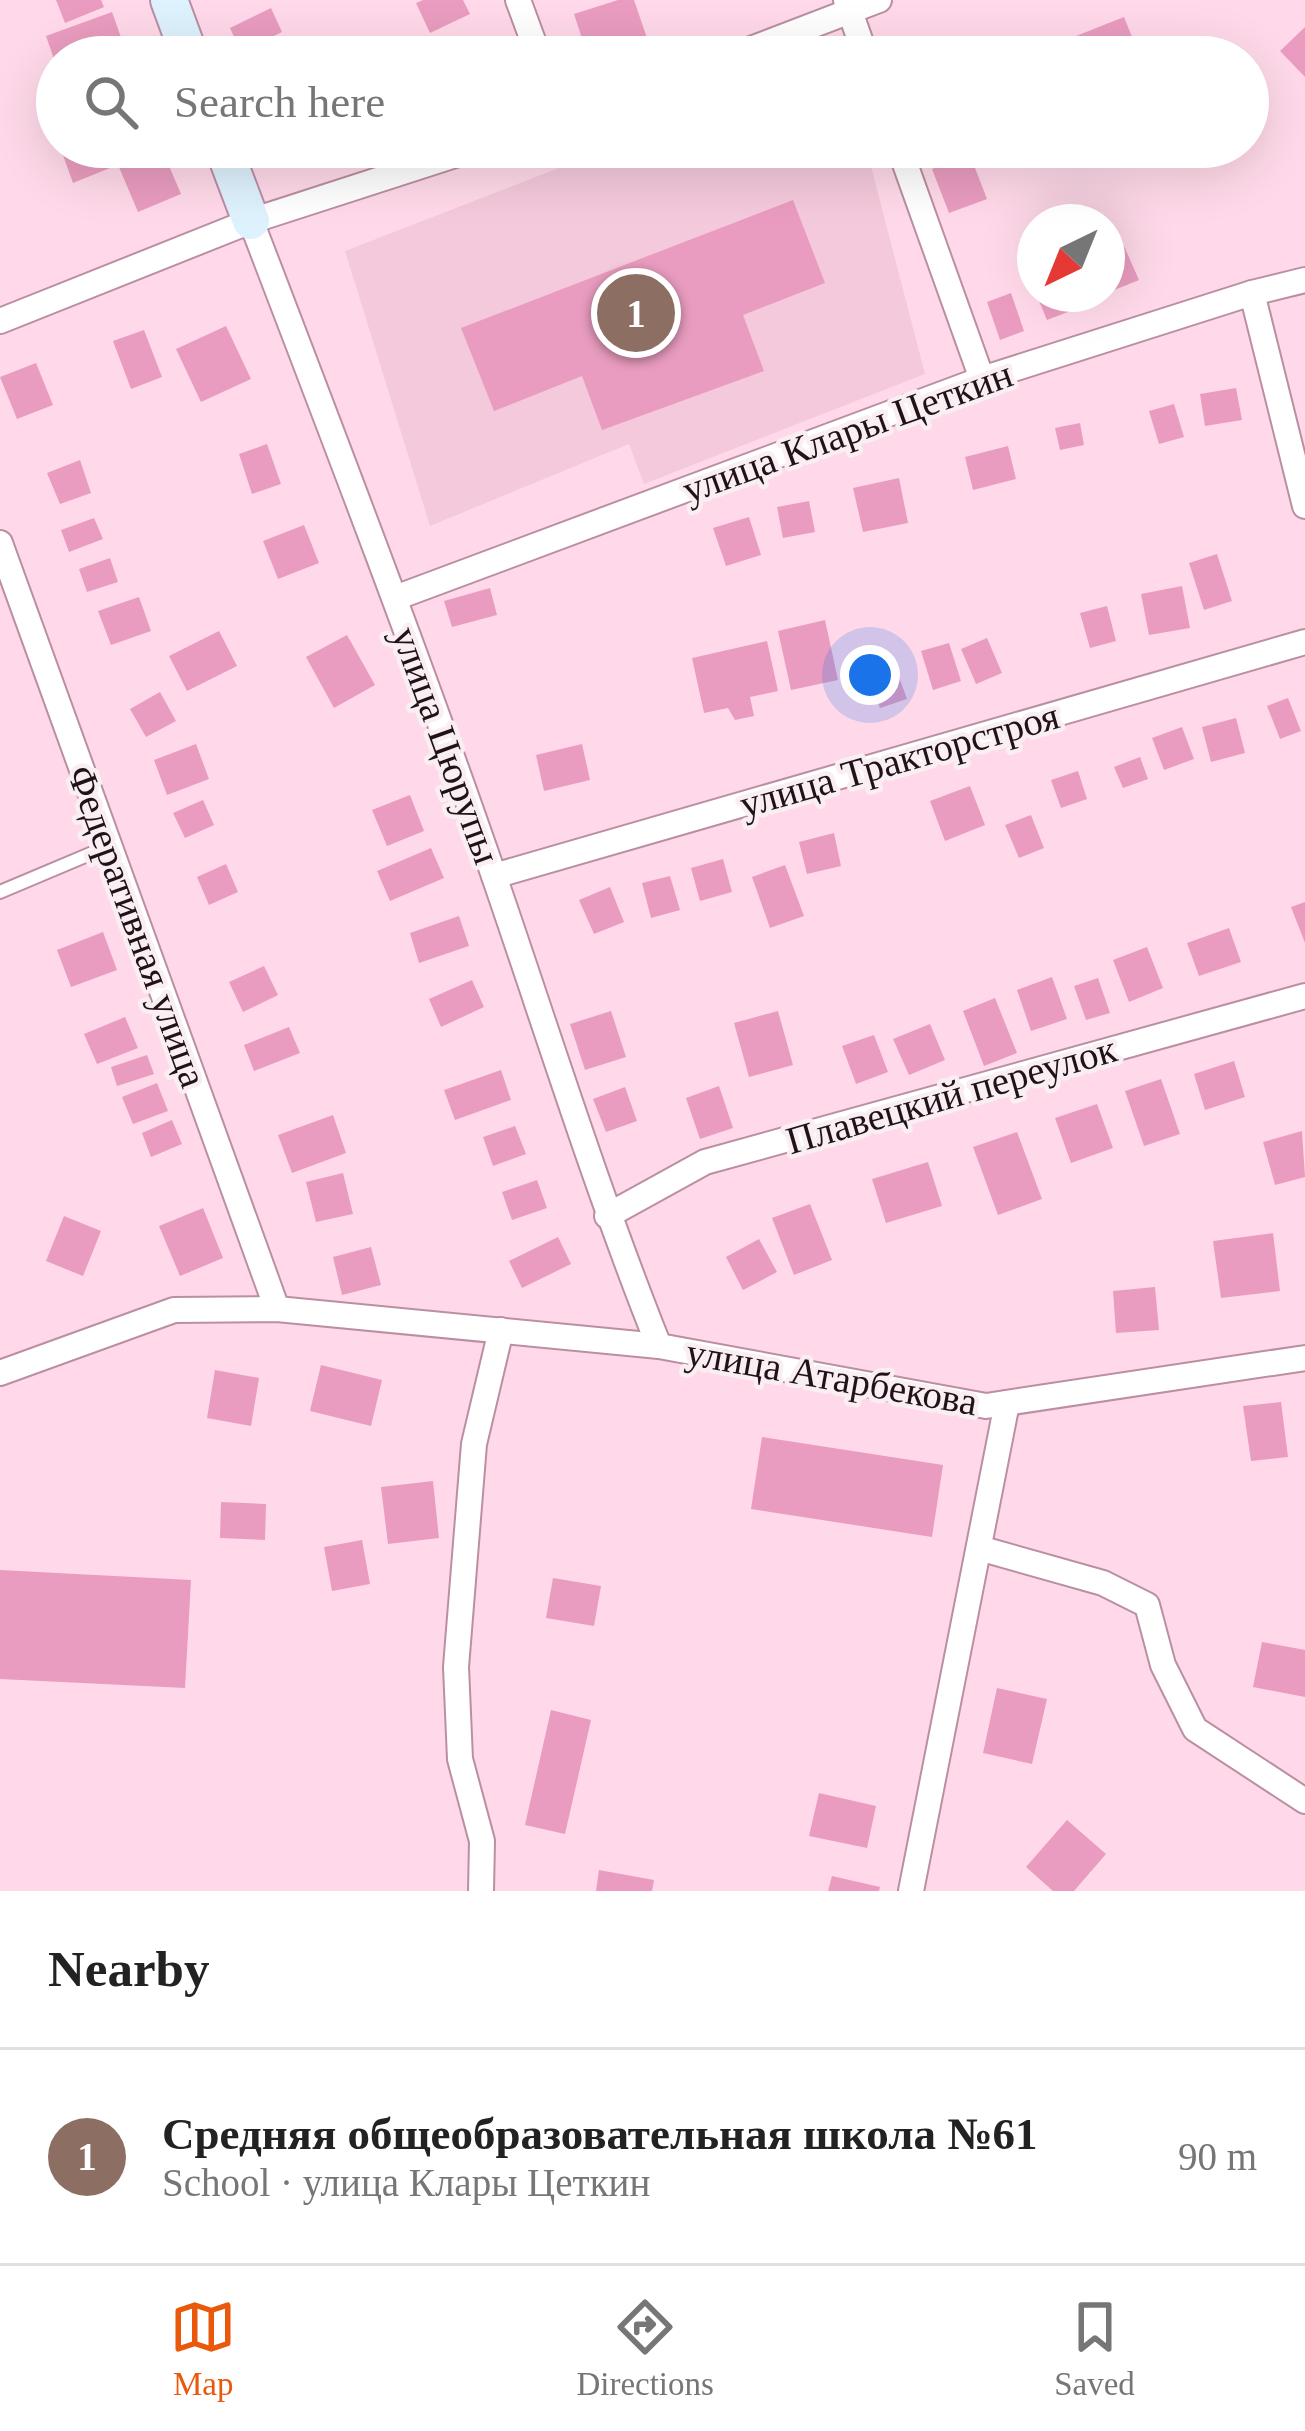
<!DOCTYPE html>
<meta charset="utf-8">
<style>
:root{--surface:#fff;--page:#f6f6f6;--text:#222;--muted:#767676;--line:#e0e0e0;--accent:#ea580c}
body{margin:0;font-family:Georgia,serif;background:var(--page);color:var(--text)}
.compass{position:absolute;left:1017px;top:204px;width:108px;height:108px;border-radius:50%;background:var(--surface);box-shadow:0 12px 48px #0002;rotate:223deg}
.you{position:absolute;left:870px;top:675px;width:42px;height:42px;margin:-30px;border:9px solid #fff;border-radius:50%;background:#1a73e8;box-shadow:0 0 0 18px #1a73e833}
.badge{display:grid;place-items:center;width:78px;height:78px;border-radius:50%;background:var(--accent);color:#fff;font-size:39px;font-weight:700}
.pin{position:absolute;translate:-50% -50%;border:6px solid #fff;box-shadow:0 3px 12px #0006}
.list{margin:0;padding:0;list-style:none}
h2{display:flex;justify-content:space-between;align-items:center;height:156px;margin:0;padding:0 48px;font-size:51px}
h2 small{font-size:39px;font-weight:400;color:var(--muted)}
.list li{display:grid;grid-template-columns:78px 1fr auto;gap:36px;align-items:center;box-sizing:border-box;height:216px;padding:0 48px;border-top:3px solid var(--line)}
.list b{display:block;font-size:45px;white-space:nowrap}
.list p{margin:0;font-size:39px;white-space:nowrap;color:var(--muted)}
.list em{font-size:39px;font-style:normal;color:var(--muted)}
.icon{flex:none;width:66px;height:66px;fill:none;stroke:currentColor;stroke-width:2;stroke-linecap:round;stroke-linejoin:round}
.map{position:relative;flex:none;width:1305px;height:1891px;overflow:hidden}
.search{position:absolute;background:var(--surface);box-shadow:0 12px 48px #0002;left:36px;right:36px;top:36px;height:132px;display:flex;align-items:center;gap:30px;box-sizing:border-box;padding:0 42px;border-radius:66px;color:var(--muted);font-size:45px}
.sheet{height:372px;background:var(--surface)}
nav{display:flex;justify-content:space-around;align-items:center;box-sizing:border-box;height:168px;border-top:3px solid var(--line);background:var(--surface);font-size:33px;color:var(--muted)}
nav a{display:grid;justify-items:center;gap:6px}
nav .on{color:var(--accent)}
.map>svg:first-child{display:block}
</style>
<div class="map">
<svg width="1305" height="1891" viewBox="0 0 1305 1891">
<rect width="100%" height="100%" fill="#ffd9e9"/>
<path fill="#f4c9db" d="M613 147H866L925 374 644 484 629 444 430 526 345 251Z"/>
<g fill="#e99cbf">
<path d="M56 0H101L104 7 65 23Z"/>
<path d="M423 0H463L470 14 430 33 416 3Z"/>
<path d="M618 0H634L648 41 601 57H588L574 14Z"/>
<path d="M271 8 282 32 241 52 230 28Z"/>
<path d="M112 12 128 57H57L56 65 46 36Z"/>
<path d="M1124 17 1140 57H1079L1071 38Z"/>
<path d="M1305 27V77L1280 51Z"/>
<path d="M60 147H102L110 168 73 183Z"/>
<path d="M147 147H161L181 194 138 212 116 160Z"/>
<path d="M970 155 987 199 949 213 932 169Z"/>
<path d="M793 200 825 283 743 315 764 371 602 430 582 376 494 411 461 328Z"/>
<path d="M1124 246 1139 280 1107 293V253Z"/>
<path d="M1011 293 1024 331 1000 340 987 302Z"/>
<path d="M1036 294H1076L1081 307 1047 320Z"/>
<path d="M226 326 251 379 201 402 176 349Z"/>
<path d="M144 330 162 377 131 389 113 341Z"/>
<path d="M36 363 53 405 17 419 0 377Z"/>
<path d="M1236 388 1242 420 1205 426 1200 394Z"/>
<path d="M1174 404 1184 437 1159 444 1149 411Z"/>
<path d="M1080 423 1084 445 1060 450 1055 428Z"/>
<path d="M267 444 281 484 252 494 239 454Z"/>
<path d="M1008 446 1016 479 973 490 965 457Z"/>
<path d="M80 460 91 493 60 504 47 473Z"/>
<path d="M899 478 908 523 863 532 853 488Z"/>
<path d="M809 501 815 532 783 538 777 507Z"/>
<path d="M749 517 761 555 726 566 713 528Z"/>
<path d="M94 518 103 539 69 552 61 530Z"/>
<path d="M304 525 319 563 278 579 263 541Z"/>
<path d="M1217 554 1232 601 1204 610 1189 563Z"/>
<path d="M110 558 118 582 87 592 79 569Z"/>
<path d="M1182 586 1190 628 1149 635 1141 594Z"/>
<path d="M490 588 497 615 452 627 444 601Z"/>
<path d="M139 597 151 631 111 645 98 611Z"/>
<path d="M1107 606 1116 641 1090 648 1080 613Z"/>
<path d="M825 620 838 680 791 690 778 631Z"/>
<path d="M219 631 237 666 187 691 169 656Z"/>
<path d="M347 635 375 685 334 708 306 657Z"/>
<path d="M987 638 1002 673 976 684 961 649Z"/>
<path d="M767 641 778 691 750 697 754 716 735 720 728 708 704 713 692 658Z"/>
<path d="M949 643 961 681 933 690 921 651Z"/>
<path d="M894 663 907 699 880 708 867 673Z"/>
<path d="M160 692 176 721 146 737 130 709Z"/>
<path d="M1288 698 1301 731 1280 739 1267 706Z"/>
<path d="M1236 718 1245 753 1211 762 1202 727Z"/>
<path d="M1182 727 1194 759 1164 770 1152 738Z"/>
<path d="M196 744 209 779 167 795 154 760Z"/>
<path d="M582 744 590 780 544 791 536 755Z"/>
<path d="M1140 757 1148 779 1123 788 1114 767Z"/>
<path d="M1078 771 1087 799 1061 808 1051 780Z"/>
<path d="M970 786 985 825 945 841 930 801Z"/>
<path d="M410 795 424 831 387 846 372 810Z"/>
<path d="M203 800 214 825 185 838 173 813Z"/>
<path d="M1031 815 1044 848 1019 858 1005 825Z"/>
<path d="M834 833 841 866 807 874 799 842Z"/>
<path d="M431 848 444 878 390 901 377 871Z"/>
<path d="M723 859 732 892 700 901 691 868Z"/>
<path d="M226 864 238 892 209 905 197 877Z"/>
<path d="M785 865 804 916 770 928 752 877Z"/>
<path d="M670 876 680 910 651 918 642 883Z"/>
<path d="M610 887 624 922 594 934 579 900Z"/>
<path d="M1305 902V943L1291 907Z"/>
<path d="M459 916 469 946 419 963 410 933Z"/>
<path d="M1229 928 1241 962 1199 976 1187 943Z"/>
<path d="M103 932 117 970 71 987 57 950Z"/>
<path d="M1147 947 1163 988 1129 1002 1113 960Z"/>
<path d="M264 966 278 995 243 1012 229 982Z"/>
<path d="M1052 977 1067 1019 1031 1031 1017 990Z"/>
<path d="M1098 978 1110 1013 1086 1020 1074 986Z"/>
<path d="M472 980 484 1007 441 1027 429 999Z"/>
<path d="M995 998 1017 1053 984 1066 963 1011Z"/>
<path d="M611 1011 626 1057 585 1070 570 1024Z"/>
<path d="M778 1011 793 1065 749 1077 734 1023Z"/>
<path d="M125 1017 138 1048 97 1064 84 1034Z"/>
<path d="M930 1024 945 1060 909 1075 893 1039Z"/>
<path d="M289 1027 300 1053 254 1071 244 1045Z"/>
<path d="M874 1035 888 1072 856 1084 842 1046Z"/>
<path d="M147 1055 154 1074 117 1086 111 1067Z"/>
<path d="M1234 1061 1245 1097 1205 1110 1194 1074Z"/>
<path d="M501 1070 511 1100 455 1120 444 1090Z"/>
<path d="M1161 1079 1180 1134 1144 1146 1125 1091Z"/>
<path d="M157 1083 168 1111 133 1124 122 1097Z"/>
<path d="M719 1086 733 1128 700 1139 686 1098Z"/>
<path d="M625 1087 637 1121 606 1132 593 1099Z"/>
<path d="M1097 1104 1113 1148 1071 1163 1055 1118Z"/>
<path d="M333 1115 346 1153 292 1173 278 1135Z"/>
<path d="M172 1120 182 1144 151 1157 142 1133Z"/>
<path d="M515 1126 526 1154 493 1166 483 1137Z"/>
<path d="M1302 1131 1305 1177 1275 1185 1263 1142Z"/>
<path d="M1017 1132 1042 1199 998 1215 973 1147Z"/>
<path d="M928 1162 942 1206 886 1223 872 1179Z"/>
<path d="M343 1173 353 1214 316 1222 306 1182Z"/>
<path d="M537 1180 547 1208 512 1220 502 1192Z"/>
<path d="M810 1204 832 1260 794 1275 772 1218Z"/>
<path d="M203 1208 223 1258 180 1276 159 1226Z"/>
<path d="M64 1216 101 1231 83 1276 46 1261Z"/>
<path d="M1273 1233 1280 1291 1221 1298 1213 1241Z"/>
<path d="M558 1237 571 1264 522 1288 509 1261Z"/>
<path d="M759 1239 777 1272 743 1290 726 1257Z"/>
<path d="M371 1247 381 1285 342 1295 333 1257Z"/>
<path d="M1155 1287 1159 1330 1116 1333 1113 1291Z"/>
<path d="M321 1365 382 1380 371 1426 310 1411Z"/>
<path d="M215 1370 259 1378 251 1426 207 1418Z"/>
<path d="M1281 1402 1288 1457 1251 1461 1243 1406Z"/>
<path d="M762 1437 943 1465 932 1537 751 1509Z"/>
<path d="M433 1481 439 1538 388 1544 381 1487Z"/>
<path d="M221 1502 266 1504 265 1540 220 1538Z"/>
<path d="M362 1540 370 1584 332 1591 324 1547Z"/>
<path d="M0 1570 191 1580 185 1688 0 1679Z"/>
<path d="M553 1578 601 1586 594 1626 546 1618Z"/>
<path d="M1262 1642 1305 1650V1697L1253 1687Z"/>
<path d="M997 1688 1047 1699 1032 1764 983 1753Z"/>
<path d="M551 1710 591 1720 565 1834 525 1825Z"/>
<path d="M819 1793 876 1806 867 1848 809 1836Z"/>
<path d="M1067 1820 1106 1854 1074 1891H1053L1026 1867Z"/>
<path d="M599 1870 654 1880 652 1891H596Z"/>
<path d="M832 1876 880 1887 879 1891H828Z"/>
</g>
<g fill="none" stroke-linecap="round" stroke-linejoin="round">
<g stroke="#bb8fa2" stroke-width="16">
<path id="lane" d="M0 892 109 846"/>
</g>
<g stroke="#bb8fa2" stroke-width="28">
<g id="street">
<path d="M518 0 539 57"/>
<path d="M846 0 866 57"/>
<path d="M730 57 879 0"/>
<path d="M899 147 982 379"/>
<path d="M251 221C334 438 418 656 494 876 548 1033 597 1191 659 1346"/>
<path d="M1252 293 1305 506"/>
<path d="M0 321 251 221 480 147"/>
<path d="M0 543 277 1309"/>
<path d="M395 598 982 379 1252 293 1305 280"/>
<path d="M494 876 1305 642"/>
<path d="M607 1216 705 1162 1305 996"/>
<path d="M0 1373 174 1310 277 1309 659 1346 986 1406 1305 1358"/>
<path d="M979 1548 1103 1583 1147 1605 1163 1665 1195 1729 1305 1801"/>
<path d="M481 1891 482 1841 460 1759 456 1667 474 1444 501 1330"/>
<path d="M911 1891 1007 1403"/>
</g>
</g>
<g stroke="#bb8fa2" stroke-width="40">
<g id="secondary">
<path d="M169 0 190 57"/>
<path d="M223 147 251 221"/>
</g>
</g>
<use href="#lane" stroke="#fff" stroke-width="12"/>
<use href="#street" stroke="#fff" stroke-width="24"/>
<use href="#secondary" stroke="#def2fd" stroke-width="36"/>
</g>
<g text-anchor="middle" stroke-width="9" stroke-linejoin="round" paint-order="stroke">
<g font-size="39" fill="#211219" stroke="#f9eff3">
<text transform="translate(847 431) rotate(-20)" y="14">улица Клары Цеткин</text>
<text transform="translate(447 745) rotate(70)" y="14">улица Цюрупы</text>
<text transform="translate(899 759) rotate(-16)" y="14">улица Тракторстроя</text>
<text transform="translate(138 926) rotate(70)" y="14">Федеративная улица</text>
<text transform="translate(951 1094) rotate(-16)" y="14">Плавецкий переулок</text>
<text transform="translate(832 1376) rotate(10)" y="14">улица Атарбекова</text>
</g>
</g>
</svg>
<svg class="compass" viewBox="-18 -18 36 36"><path d="M0-13l5 13h-10z" fill="#e53935"/><path d="M0 13l5-13h-10z" fill="#767676"/></svg>
<div class="you"></div>
<div class="pin badge" style="left:636px;top:313px;background:#8d6e63">1</div>
<div class="search"><svg class="icon" aria-label="search" viewBox="0 0 24 24"><circle cx="10" cy="10" r="6"/><path d="M15 15l6 6"/></svg>Search here</div>
</div>
<section class="sheet">
<h2>Nearby<small></small></h2>
<ul class="list">
<li><span class="badge" style="background:#8d6e63">1</span><div><b>Средняя общеобразовательная школа №61</b><p>School · улица Клары Цеткин</p></div><em>90 m</em></li>
</ul>
</section>
<nav>
<a class="on"><svg class="icon" aria-label="map" viewBox="0 0 24 24"><path d="M3 6l6-2 6 2 6-2v14l-6 2-6-2-6 2zM9 4v14M15 6v14"/></svg>Map</a>
<a><svg class="icon" aria-label="directions" viewBox="0 0 24 24"><path d="M12 3l9 9-9 9-9-9zM9 14v-3h6M13 9l2 2-2 2"/></svg>Directions</a>
<a><svg class="icon" aria-label="saved" viewBox="0 0 24 24"><path d="M7 4h10v16l-5-4-5 4z"/></svg>Saved</a>
</nav>
